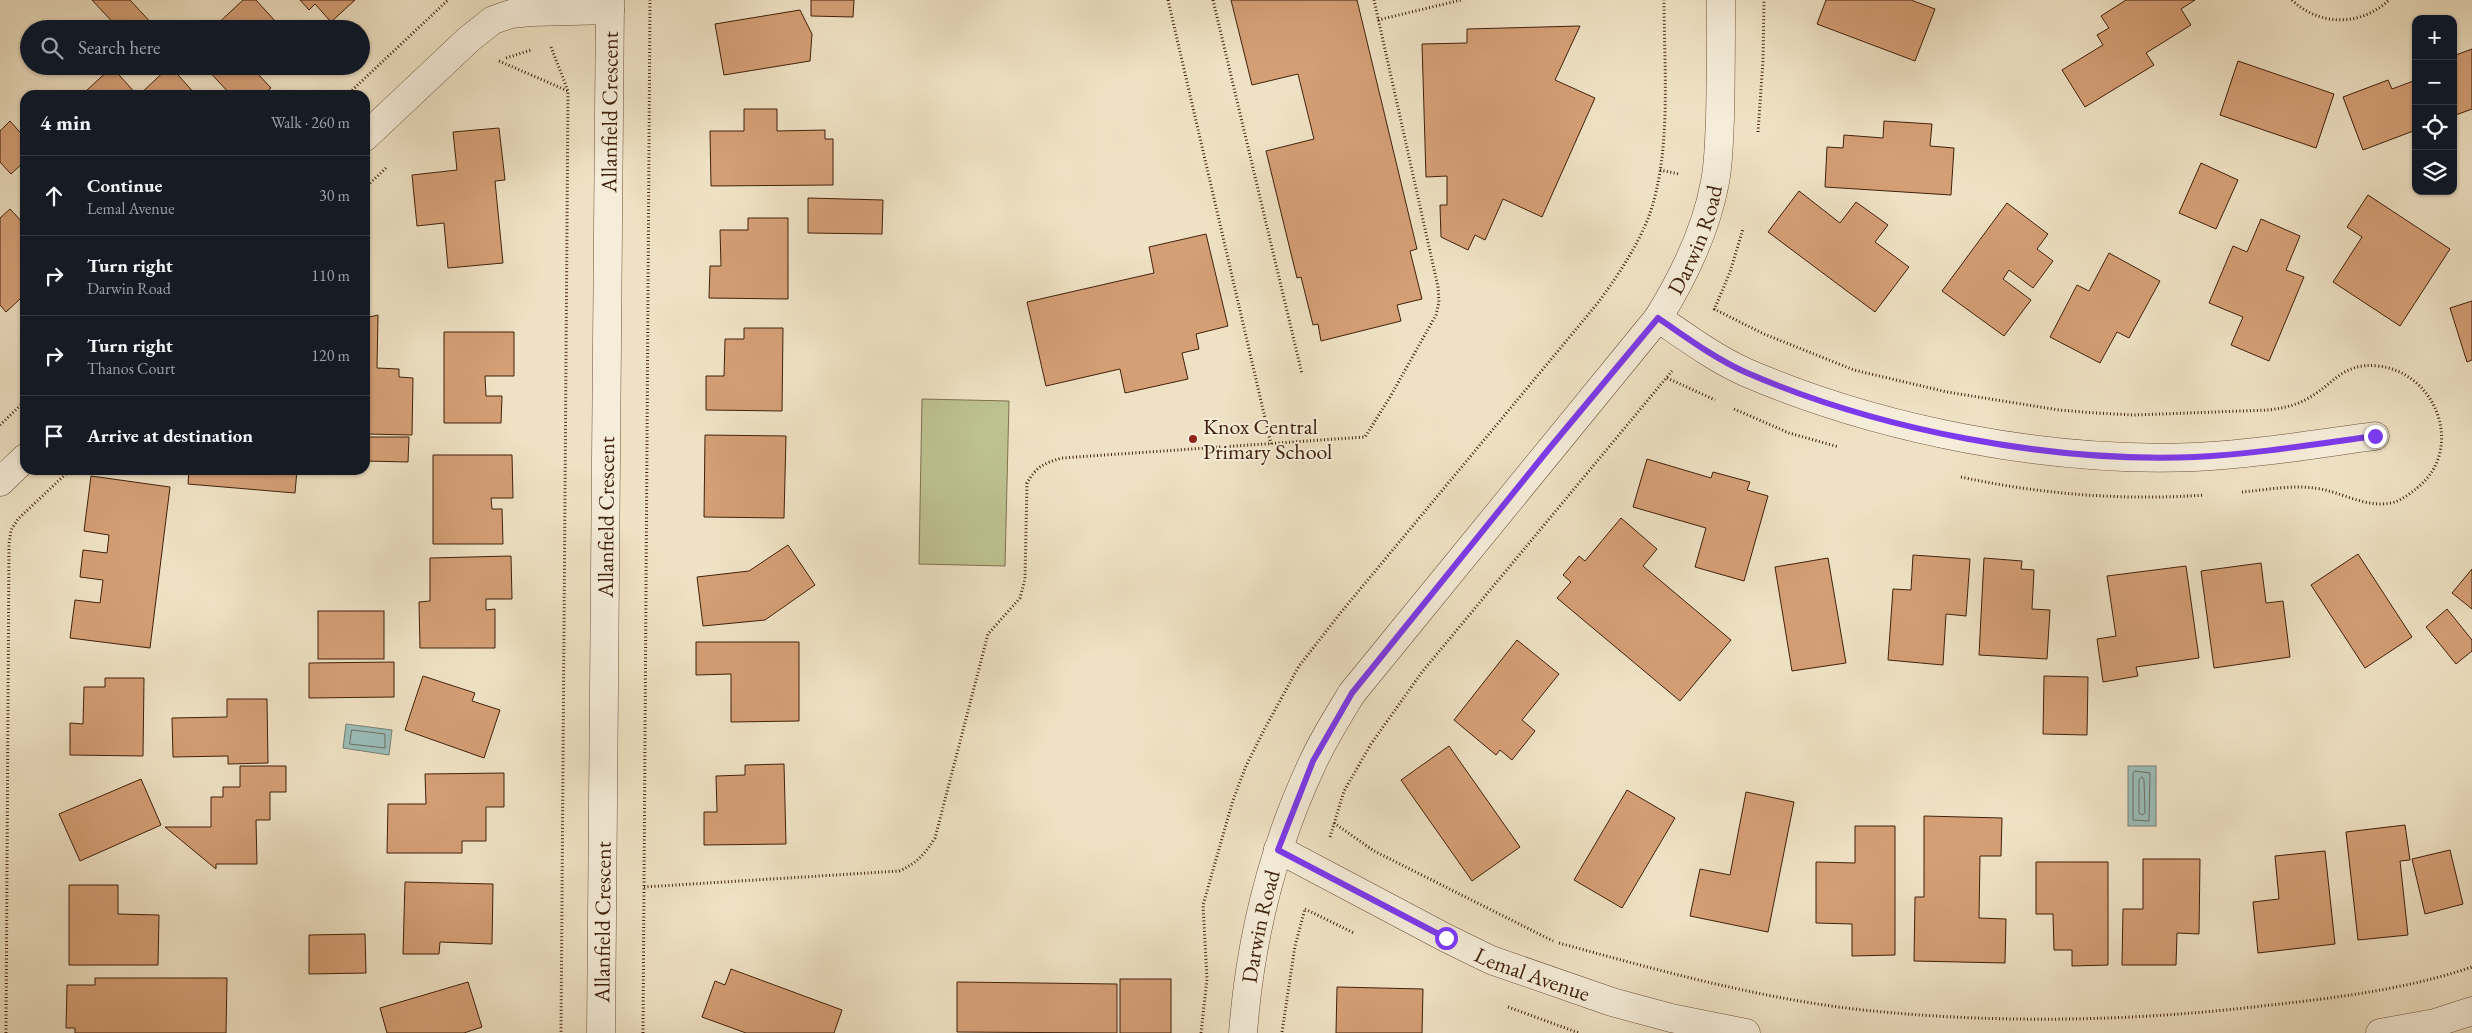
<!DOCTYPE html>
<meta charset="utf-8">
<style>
:root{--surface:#171b24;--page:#20242c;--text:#f1f3f6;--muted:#9ea1a6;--line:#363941}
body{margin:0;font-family:"EB Garamond",serif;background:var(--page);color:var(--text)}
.controls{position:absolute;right:15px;top:15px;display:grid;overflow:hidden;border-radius:10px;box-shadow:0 1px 4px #0004}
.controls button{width:45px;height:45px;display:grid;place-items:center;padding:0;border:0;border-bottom:1px solid var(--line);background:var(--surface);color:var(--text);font:25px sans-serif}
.stop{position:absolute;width:15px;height:15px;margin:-11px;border:4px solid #7c3aed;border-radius:50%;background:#fff}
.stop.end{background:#7c3aed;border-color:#fff;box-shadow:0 1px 5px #0008}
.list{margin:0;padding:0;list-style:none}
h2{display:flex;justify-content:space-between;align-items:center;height:65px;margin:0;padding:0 20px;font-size:21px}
h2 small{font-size:16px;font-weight:400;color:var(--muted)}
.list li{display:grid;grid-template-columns:32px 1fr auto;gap:15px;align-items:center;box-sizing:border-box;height:80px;padding:0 20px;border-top:1px solid var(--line)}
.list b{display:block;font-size:19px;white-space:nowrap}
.list p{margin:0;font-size:16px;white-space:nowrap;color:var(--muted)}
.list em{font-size:16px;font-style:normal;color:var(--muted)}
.icon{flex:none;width:28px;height:28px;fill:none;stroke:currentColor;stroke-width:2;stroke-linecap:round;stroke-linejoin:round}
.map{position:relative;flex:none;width:2472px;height:1033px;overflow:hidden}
.search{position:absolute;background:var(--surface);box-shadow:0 1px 4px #0004;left:20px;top:20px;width:350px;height:55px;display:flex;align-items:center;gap:12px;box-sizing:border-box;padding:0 18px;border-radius:28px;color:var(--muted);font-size:19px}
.panel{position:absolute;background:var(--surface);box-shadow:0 1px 4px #0004;left:20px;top:90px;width:350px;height:385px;border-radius:15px}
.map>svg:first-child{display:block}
</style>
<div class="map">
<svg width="2472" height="1033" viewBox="0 0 2472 1033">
<rect width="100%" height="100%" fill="#efe2c4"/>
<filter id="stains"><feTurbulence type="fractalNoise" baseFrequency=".004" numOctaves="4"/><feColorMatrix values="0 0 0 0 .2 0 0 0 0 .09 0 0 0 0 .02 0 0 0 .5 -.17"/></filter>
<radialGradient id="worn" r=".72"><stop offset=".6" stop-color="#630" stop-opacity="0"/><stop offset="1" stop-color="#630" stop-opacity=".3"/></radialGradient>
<path fill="#bec291" stroke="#7f724e" d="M922 399 1009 401 1005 566 919 564Z"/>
<g fill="#9abdb9" stroke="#767f73">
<path d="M346 724 392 730 389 755 343 748Z"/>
<rect x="2128" y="766" width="28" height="60"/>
</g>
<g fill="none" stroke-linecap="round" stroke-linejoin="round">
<g stroke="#6d6f62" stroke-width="1">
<path d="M352 730 385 734V748L350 744Z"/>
<path d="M2135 771 2150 773 2149 821 2133 820V774Z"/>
<path d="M2142 777 2144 780 2145 813 2142 815 2139 813V780Z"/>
</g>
</g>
<g fill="#d59f76" stroke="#40210b">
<path d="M92 0H130L155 27 153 29H119Z"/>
<path d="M243 0H256L276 22 268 29H212Z"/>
<path d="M300 0H355L331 22 315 4 309 10Z"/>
<path d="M811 0H854L853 17 811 16Z"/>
<path d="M1231 0H1357L1417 249 1410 251 1422 299 1397 305 1401 321 1321 341 1318 324 1313 325 1301 277 1297 278 1266 151 1314 139 1298 74 1252 85Z"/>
<path d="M1826 0H1911L1935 9 1915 61 1817 24Z"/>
<path d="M2126 0H2195L2181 9 2191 25 2146 53 2154 65 2085 107 2062 70 2103 45 2097 35 2109 28 2101 16Z"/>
<path d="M800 10 812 34 810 61 724 75 715 24Z"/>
<path d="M1580 26 1555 80 1595 98 1542 217 1503 199 1485 240 1475 235 1468 250 1441 237 1440 205H1447V176L1426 177 1422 44 1467 43V29Z"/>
<path d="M2472 49V109L2453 116V56Z"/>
<path d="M2238 61 2334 94 2316 148 2220 115Z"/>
<path d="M170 66 196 95H139Z"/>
<path d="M204 66H267L258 74 271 88 263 95H231Z"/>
<path d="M112 67 137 95H90L86 91Z"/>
<path d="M2388 80 2392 89 2416 80V130L2363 150 2343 97Z"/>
<path d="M744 109H777V131L825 130V139H833V185L711 186 710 131H744Z"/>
<path d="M10 121 25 138V161L11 174 0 162V131Z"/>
<path d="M1884 121 1932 124 1930 146 1954 148 1951 195 1825 187 1827 147 1843 148 1844 135 1883 138Z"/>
<path d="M499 128 505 180 495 181 503 263 448 268 444 223 417 226 412 175 457 170 453 132Z"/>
<path d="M2201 163 2238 180 2216 229 2179 213Z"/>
<path d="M1799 191 1840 223 1856 202 1888 225 1875 242 1909 267 1875 312 1768 232Z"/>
<path d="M2368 195 2450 249 2400 326 2333 282 2362 237 2347 227Z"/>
<path d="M808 198 883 200 882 234 808 233Z"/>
<path d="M2007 203 2048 234 2037 249 2053 261 2033 288 2009 270 2003 279 2031 300 2004 336 1942 291Z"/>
<path d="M10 209 25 225V302L21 298 6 312 0 305V218Z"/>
<path d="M748 218H788V299L709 298 710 266H721L720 230H748Z"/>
<path d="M2261 219 2300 236 2286 270 2304 277 2269 361 2231 345 2243 317 2209 303 2233 246 2247 252Z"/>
<path d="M1206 234 1228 326 1196 334 1199 349 1182 353 1188 379 1125 393 1120 369 1046 386 1027 302 1154 273 1149 247Z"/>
<path d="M2109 253 2160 281 2129 338 2117 332 2100 363 2050 337 2077 285 2089 291Z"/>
<path d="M2472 301V360L2467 362 2450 308Z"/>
<path d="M378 315 377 368 399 369V377L413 378 412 435 365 434V318Z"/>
<path d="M744 328H783L782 411 706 410V376H724L725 339H744Z"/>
<path d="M444 332H514V376H485L486 396H502L501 423H444Z"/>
<path d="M705 435 786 436 784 518 704 517Z"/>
<path d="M365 437H409L408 462 365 461Z"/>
<path d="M433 455H512L513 498H491L492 509H502L503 544H433Z"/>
<path d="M1647 459 1711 478 1713 472 1750 482 1747 490 1768 496 1744 581 1695 567 1706 528 1633 507Z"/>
<path d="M189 470H297L295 493 188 484Z"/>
<path d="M91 476 170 487 150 648 70 638 75 600 100 603 103 580 80 577 83 550 107 553 109 535 84 531Z"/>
<path d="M1621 518 1657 549 1643 566 1731 640 1680 701 1557 598 1571 582 1563 575 1579 556 1585 561Z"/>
<path d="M788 545 815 585 765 620 703 626 697 577 749 571Z"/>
<path d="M2358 554 2412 637 2365 668 2311 585Z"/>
<path d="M1913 555 1970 559 1966 616 1946 614 1943 665 1888 660 1893 589 1911 590Z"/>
<path d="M511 556 512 599H486V610L495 609V648H420L419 602 430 601V558Z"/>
<path d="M1828 558 1846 663 1792 671 1775 567Z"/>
<path d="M1984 558 2022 561 2021 569 2034 570 2032 609 2050 610 2047 659 1979 655Z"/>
<path d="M2261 563 2266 603 2283 601 2290 657 2214 668 2201 571Z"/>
<path d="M2186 566 2199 658 2136 667 2138 676 2103 682 2097 639 2116 636 2107 576Z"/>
<path d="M2472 569V609L2452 593Z"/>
<path d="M2447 609 2472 640V651L2456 664 2426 627Z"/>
<rect x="318" y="611" width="66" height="48"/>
<path d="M1517 640 1559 674 1522 720 1535 731 1512 760 1500 750 1496 755 1454 720Z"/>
<path d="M696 642H799V721L731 722V674L696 675Z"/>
<path d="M394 662V697L309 698V663Z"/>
<path d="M423 676 475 693 472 701 500 710 484 758 405 730Z"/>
<path d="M2044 676 2088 677 2087 735 2043 734Z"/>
<path d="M105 678H144L143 756 70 755V723L83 724 84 687H105Z"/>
<path d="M227 699H267L268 763 228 764V756L173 757 172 718 227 717Z"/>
<path d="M1449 746 1520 847 1472 881 1401 780Z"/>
<path d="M784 764 786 844 704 845V812H717L716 776 745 775V765Z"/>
<path d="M240 766H286V792H270V820H256L257 864H216V869L165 827H211V797H223V787H240Z"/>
<path d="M504 773V807H486V841H462V853H387L388 804H426L425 774Z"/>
<path d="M141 779 161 825 80 861 59 814Z"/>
<path d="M1627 790 1675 818 1622 908 1574 880Z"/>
<path d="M1746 792 1794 802 1768 932 1690 916 1700 869 1730 875Z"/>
<path d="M1924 816 2002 818 2001 856H1980L1979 918 2006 919 2005 963 1914 961 1915 897H1924Z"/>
<path d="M2405 825 2410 860 2400 861 2408 935 2358 940 2346 832Z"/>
<path d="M1855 826H1895V955L1852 956V924L1816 923V862L1855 863Z"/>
<path d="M2450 850 2463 904 2425 914 2412 859Z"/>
<path d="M2325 851 2335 944 2258 953 2253 902 2279 899 2275 856Z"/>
<path d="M2143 859H2200L2199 934 2177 933 2176 965H2122L2123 909H2143Z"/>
<path d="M2036 862H2108V965L2072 966V950H2054L2053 914H2036Z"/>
<path d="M405 882 493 884 492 944 440 942 439 954H403Z"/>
<path d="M69 885H118V914L159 915 158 965H69Z"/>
<path d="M365 934 366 973 309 974V935Z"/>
<path d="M731 969 842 1010 834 1033H746L702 1017 715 981 725 985Z"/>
<path d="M95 978H227L226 1033H75V1028H66L67 985H95Z"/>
<rect x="1120" y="979" width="51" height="54"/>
<path d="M468 982 482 1027 464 1033H387L380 1008Z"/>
<path d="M957 982 1117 984V1033L957 1032Z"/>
<path d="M1337 987 1423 989 1422 1033H1336Z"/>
</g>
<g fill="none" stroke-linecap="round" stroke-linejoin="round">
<g stroke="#6c5139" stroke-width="29">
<g id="minor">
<path d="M365 137 469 39 493 20 511 14 531 12 610 10"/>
<path d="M1658 318C1686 337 1714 358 1745 372 1879 430 2049 463 2195 457 2256 454 2316 444 2375 436"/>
<path d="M0 482 25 458"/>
<path id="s1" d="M1278 849 1446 938 1491 960 1612 1002 1671 1018 1746 1033"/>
<path id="s2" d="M601 1033 610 0"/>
<path id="s3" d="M1243 1033C1250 940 1273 847 1313 762 1324 738 1338 716 1352 693L1658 318C1684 276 1706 231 1715 182 1719 161 1719 139 1720 118 1721 79 1721 39 1721 0"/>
<path d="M2380 1033 2435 1023 2472 1011"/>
</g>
</g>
<g stroke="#40210b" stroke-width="3" stroke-dasharray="1 2.5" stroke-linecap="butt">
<path d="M1168 0 1271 444"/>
<path d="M1213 0 1302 374"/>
<path d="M2292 0C2319 26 2360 27 2389 0"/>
<path d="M1378 20 1461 0"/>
<path d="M551 47 568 91 561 1033"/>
<path d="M506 58 531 50"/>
<path d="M499 61 568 91"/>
<path d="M347 95 448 0"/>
<path d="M1758 132 1763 61 1764 0"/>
<path d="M1660 170 1679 174"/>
<path d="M365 188 386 168"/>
<path d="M1714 309 1764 334 1854 370 1947 392 2059 410 2096 413 2134 415 2269 410C2282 408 2294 406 2305 400 2333 386 2341 362 2378 366 2436 372 2466 449 2417 488 2411 493 2403 499 2395 502 2366 510 2342 491 2314 488 2291 485 2265 490 2242 492"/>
<path d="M1714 310 1730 272 1743 229"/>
<path d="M1667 378 1715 400"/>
<path d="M1734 409 1789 433 1839 447"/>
<path d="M0 425 25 401"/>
<path d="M1961 477C2039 494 2124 501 2204 495"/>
<path d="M1334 823 1374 851 1553 941"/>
<path d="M1330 837 1344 791 1371 744 1422 672 1672 371"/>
<path d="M644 887 899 871C916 864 925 854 935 838L988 634 1020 598 1025 579 1027 483C1036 467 1044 463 1062 458L1365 437 1390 397 1436 315 1439 302 1438 287 1374 0"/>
<path d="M1305 909 1354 933"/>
<path d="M1559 943C1657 970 1754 997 1854 1009 1989 1024 2128 1022 2262 1006 2334 998 2404 990 2472 967"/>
<path d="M1508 1007 1579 1033"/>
<path d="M1282 1032 1295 946 1305 909"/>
<path d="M6 1033 9 544 11 530 18 519 70 470"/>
<path d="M643 1033 650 0"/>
<path d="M1201 1033 1207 979 1203 905 1233 800 1246 766 1264 730 1299 666 1342 611 1597 304C1617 277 1637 247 1649 216 1672 152 1664 67 1664 0"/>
</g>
<use href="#minor" stroke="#f5ecd9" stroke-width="28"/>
</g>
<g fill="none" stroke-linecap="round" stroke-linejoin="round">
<path stroke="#7c3aed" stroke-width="6" d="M1446 938 1278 850 1313 761 1352 693 1548 450 1658 318C1686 337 1714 358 1745 372 1878 430 2051 463 2195 457 2255 454 2316 444 2375 436"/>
</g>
<circle fill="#8f2418" stroke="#f5ecd9" stroke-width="2" cx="1193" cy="439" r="5"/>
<g text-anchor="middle" stroke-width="4" stroke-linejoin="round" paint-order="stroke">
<g font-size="22" fill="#40210b" stroke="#f5ecd9">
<text dy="8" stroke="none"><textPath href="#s2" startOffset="921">Allanfield Crescent</textPath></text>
<text dy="8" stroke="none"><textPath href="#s3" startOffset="932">Darwin Road</textPath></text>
<text dy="8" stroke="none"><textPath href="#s2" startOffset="516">Allanfield Crescent</textPath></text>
<text dy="8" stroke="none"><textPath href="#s2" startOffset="111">Allanfield Crescent</textPath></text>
<text dy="8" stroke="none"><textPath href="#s3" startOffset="108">Darwin Road</textPath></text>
<text dy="8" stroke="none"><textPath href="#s1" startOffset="284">Lemal Avenue</textPath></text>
</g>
<g font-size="22" fill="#40210b" stroke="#f5ecd9" text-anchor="start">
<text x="1203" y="434">Knox Central<tspan x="1203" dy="25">Primary School</tspan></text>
</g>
</g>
<rect width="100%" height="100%" filter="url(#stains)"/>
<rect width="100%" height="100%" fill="url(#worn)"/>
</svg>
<div class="controls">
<button>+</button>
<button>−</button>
<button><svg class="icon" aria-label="locate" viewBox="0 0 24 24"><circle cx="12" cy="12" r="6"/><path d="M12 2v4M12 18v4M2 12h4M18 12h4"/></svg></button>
<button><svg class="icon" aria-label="layers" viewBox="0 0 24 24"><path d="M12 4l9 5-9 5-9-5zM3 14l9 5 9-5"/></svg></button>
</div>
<div class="stop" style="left:1446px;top:938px"></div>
<div class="stop end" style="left:2375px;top:436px"></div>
<div class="search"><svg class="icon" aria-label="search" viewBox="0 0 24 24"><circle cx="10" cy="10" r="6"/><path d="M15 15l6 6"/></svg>Search here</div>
<section class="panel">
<h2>4 min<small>Walk · 260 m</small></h2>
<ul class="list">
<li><svg class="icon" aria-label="ahead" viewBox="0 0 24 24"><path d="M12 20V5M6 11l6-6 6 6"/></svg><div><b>Continue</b><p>Lemal Avenue</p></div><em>30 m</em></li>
<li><svg class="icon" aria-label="right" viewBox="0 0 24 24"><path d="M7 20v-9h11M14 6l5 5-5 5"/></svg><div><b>Turn right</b><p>Darwin Road</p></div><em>110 m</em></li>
<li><svg class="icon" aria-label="right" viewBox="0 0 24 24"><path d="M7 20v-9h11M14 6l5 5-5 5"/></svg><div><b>Turn right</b><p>Thanos Court</p></div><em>120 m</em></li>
<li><svg class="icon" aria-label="arrive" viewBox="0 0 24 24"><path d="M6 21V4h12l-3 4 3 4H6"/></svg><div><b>Arrive at destination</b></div></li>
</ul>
</section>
</div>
